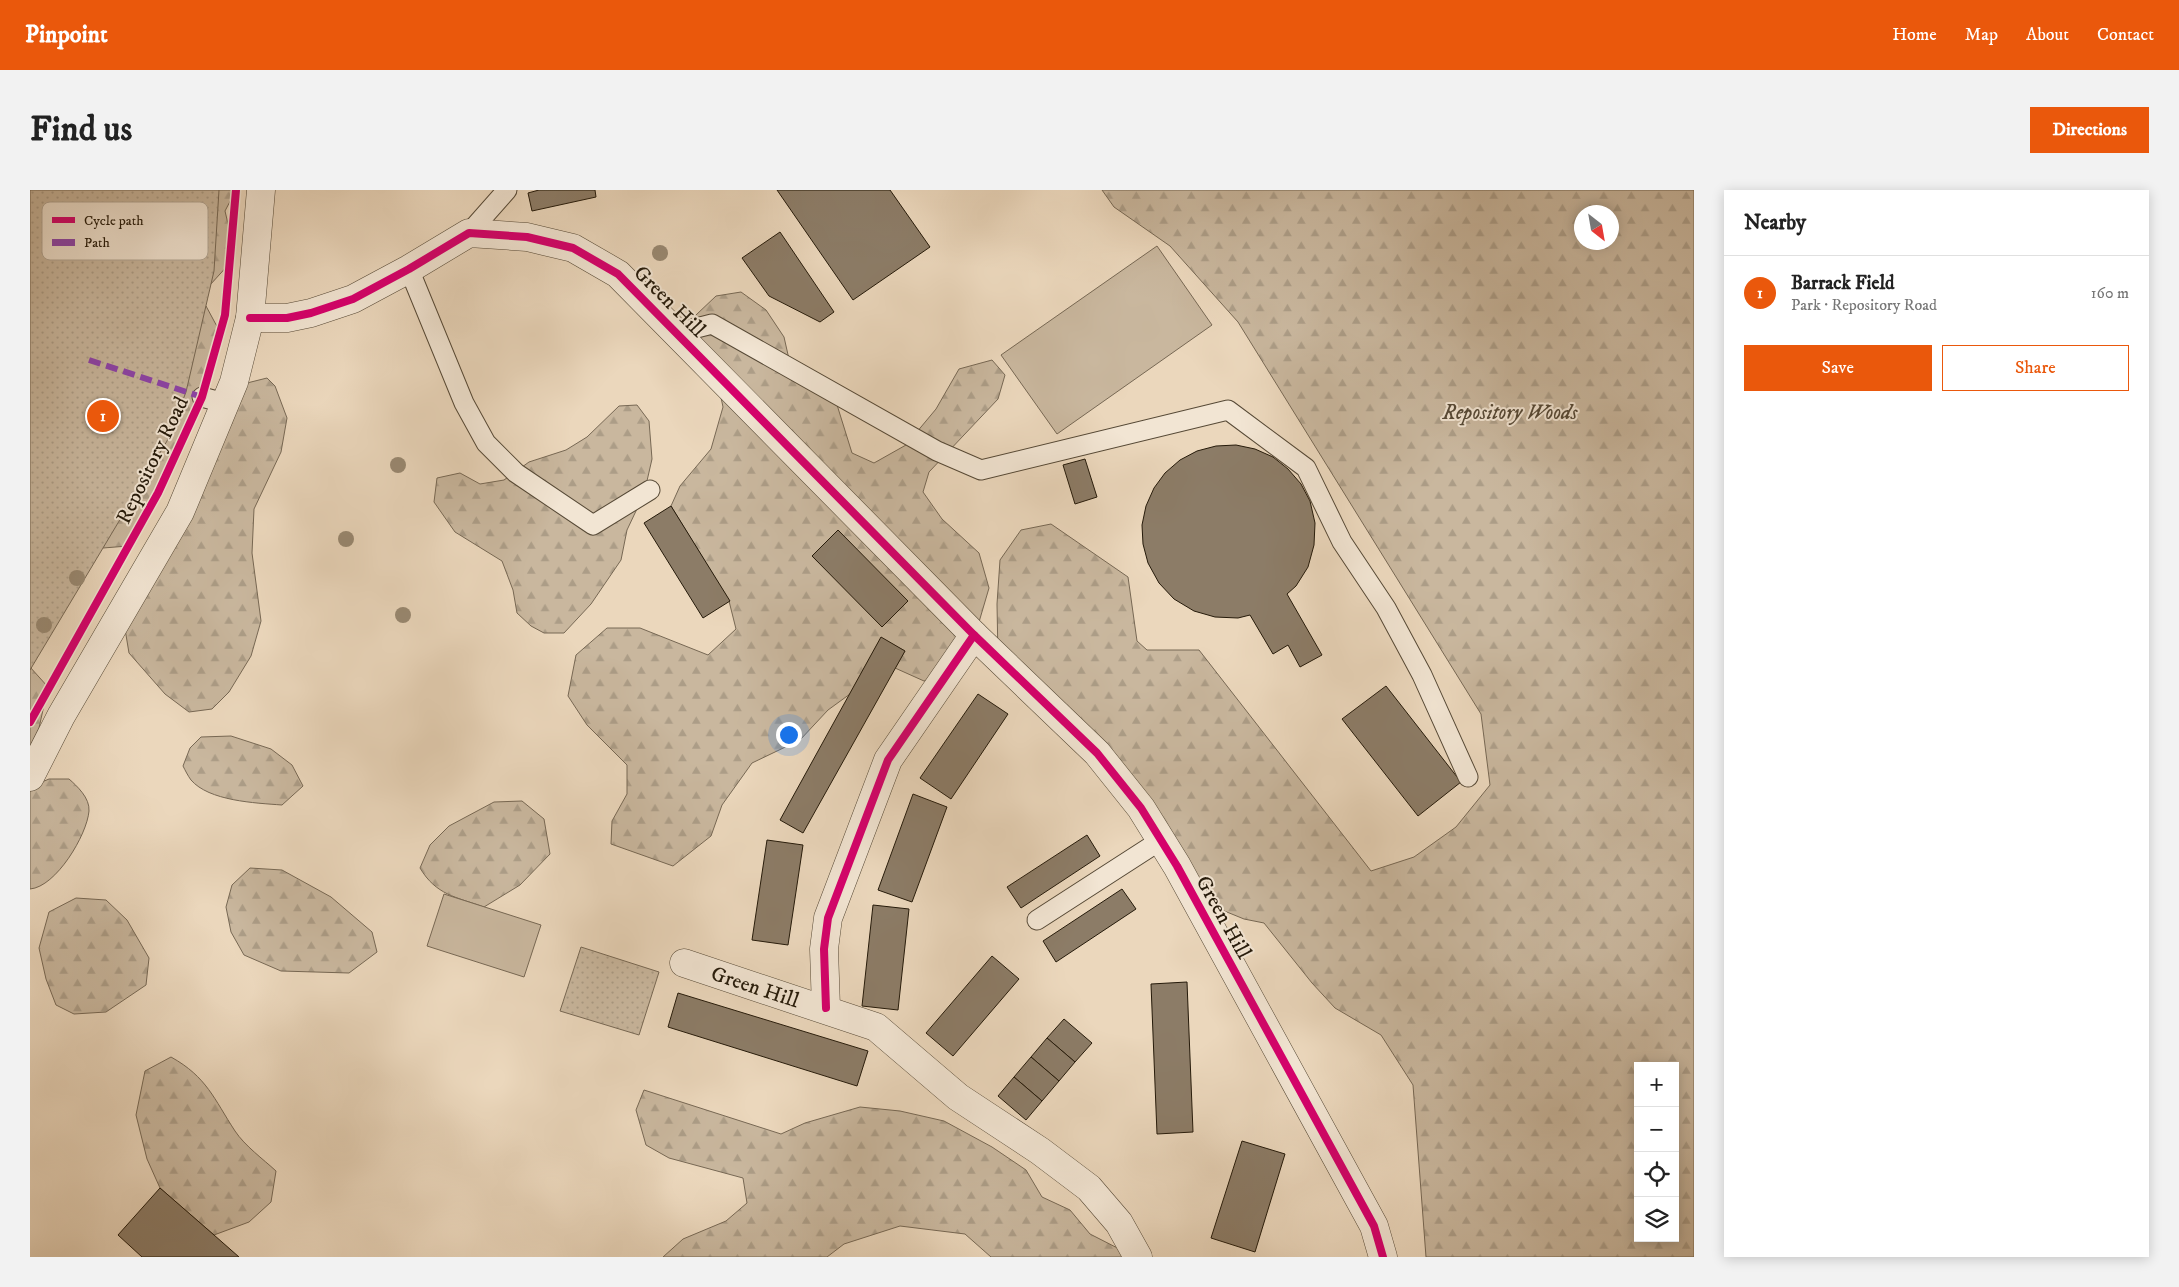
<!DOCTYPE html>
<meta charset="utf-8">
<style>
:root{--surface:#fff;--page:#f2f2f2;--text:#222;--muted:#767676;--line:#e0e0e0;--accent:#ea580c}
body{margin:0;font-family:"IM FELL DW Pica",serif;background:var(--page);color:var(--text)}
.controls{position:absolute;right:15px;bottom:15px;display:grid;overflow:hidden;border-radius:0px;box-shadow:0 2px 12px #0003}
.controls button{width:45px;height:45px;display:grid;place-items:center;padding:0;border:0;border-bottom:1px solid var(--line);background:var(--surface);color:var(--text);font:25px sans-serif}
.compass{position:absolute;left:1544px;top:15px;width:45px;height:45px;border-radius:50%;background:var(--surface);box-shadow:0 2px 12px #0003;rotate:149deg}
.you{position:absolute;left:758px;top:544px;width:18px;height:18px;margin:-12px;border:4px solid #fff;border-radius:50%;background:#1a73e8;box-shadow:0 0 0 8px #1a73e833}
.badge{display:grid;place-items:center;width:32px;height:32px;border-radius:50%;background:var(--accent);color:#fff;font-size:16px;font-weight:700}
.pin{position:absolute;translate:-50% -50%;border:2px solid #fff;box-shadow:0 1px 5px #0006}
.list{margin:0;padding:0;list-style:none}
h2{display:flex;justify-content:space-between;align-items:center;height:65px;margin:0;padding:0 20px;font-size:21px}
h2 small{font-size:16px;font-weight:400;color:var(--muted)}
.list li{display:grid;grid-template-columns:32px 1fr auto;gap:15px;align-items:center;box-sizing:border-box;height:75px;padding:0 20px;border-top:1px solid var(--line)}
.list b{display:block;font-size:19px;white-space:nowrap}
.list p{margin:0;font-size:16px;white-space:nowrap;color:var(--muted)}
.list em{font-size:16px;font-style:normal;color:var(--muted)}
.actions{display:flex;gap:10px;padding:15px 20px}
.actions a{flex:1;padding:11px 0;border:1px solid var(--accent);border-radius:0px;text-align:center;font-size:18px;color:var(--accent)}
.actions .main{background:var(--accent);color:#fff}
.icon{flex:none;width:28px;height:28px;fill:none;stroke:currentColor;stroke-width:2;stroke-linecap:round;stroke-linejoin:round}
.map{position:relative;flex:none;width:1664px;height:1067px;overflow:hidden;border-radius:0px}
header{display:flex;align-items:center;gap:30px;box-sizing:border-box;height:70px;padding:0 25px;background:var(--accent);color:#fff}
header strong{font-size:24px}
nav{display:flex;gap:28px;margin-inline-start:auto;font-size:18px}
.intro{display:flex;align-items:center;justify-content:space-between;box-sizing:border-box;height:120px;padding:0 30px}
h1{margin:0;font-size:35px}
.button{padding:12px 22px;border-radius:0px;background:var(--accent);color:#fff;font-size:18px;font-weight:700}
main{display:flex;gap:30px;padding:0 30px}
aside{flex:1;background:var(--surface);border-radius:0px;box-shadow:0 2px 12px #0003}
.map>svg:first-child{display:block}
</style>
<header>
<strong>Pinpoint</strong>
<nav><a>Home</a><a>Map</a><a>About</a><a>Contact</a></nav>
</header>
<div class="intro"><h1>Find us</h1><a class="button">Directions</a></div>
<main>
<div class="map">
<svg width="1664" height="1067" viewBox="0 0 1664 1067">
<defs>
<pattern id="forest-firs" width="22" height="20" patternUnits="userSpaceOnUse" patternTransform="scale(1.25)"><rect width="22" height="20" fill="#c9b79e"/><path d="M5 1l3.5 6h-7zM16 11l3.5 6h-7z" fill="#ac9d87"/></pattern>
<pattern id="park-dots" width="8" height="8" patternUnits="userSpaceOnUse" patternTransform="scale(1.25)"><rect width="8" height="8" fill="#c9b79e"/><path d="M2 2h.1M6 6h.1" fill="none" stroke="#ac9d87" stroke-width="1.8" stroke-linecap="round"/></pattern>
</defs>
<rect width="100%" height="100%" fill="#ebd7bc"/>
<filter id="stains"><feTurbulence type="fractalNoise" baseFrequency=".004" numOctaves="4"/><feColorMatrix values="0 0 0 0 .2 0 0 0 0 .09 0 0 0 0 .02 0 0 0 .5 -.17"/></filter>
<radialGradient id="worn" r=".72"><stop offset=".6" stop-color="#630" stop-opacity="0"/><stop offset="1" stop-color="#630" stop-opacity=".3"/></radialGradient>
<g fill="url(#forest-firs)" stroke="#776854" fill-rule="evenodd">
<path d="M169 0H206L195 21 202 51 200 73 180 95 153 87Z"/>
<path d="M1072 0H1664V1067H1396L1383 895 1351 845 1305 818 1282 793 1234 733 1214 729 1165 709 1147 676 968 468 967 414 970 370 991 340 1021 334 1098 387 1107 451 1117 460H1169L1341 681 1384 667 1426 637 1460 595 1451 524 1208 132 1140 56 1084 17ZM1552 22H1582V52H1552ZM1608 876H1645V1048H1608Z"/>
<path d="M711 102 736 120 754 147 761 178 803 202 822 263 844 273 876 255 906 219 929 179 962 170 975 185 968 209 899 282 893 302 912 329 949 363 959 398 949 432 920 480 894 491 865 478 875 461 851 448 820 504 798 520 770 550 722 573 692 615 681 646 643 676 581 654 582 631 597 604V575L557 535 538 506 546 465 577 438H610L678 465 706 439 699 411 641 316 650 296 681 259 693 217 686 184 647 143 686 106Z"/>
<path d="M176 116 190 142C169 217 137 287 98 356L73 358Z"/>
<path d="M237 188 245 196 257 228 251 262 224 319 222 363 231 431 221 466 199 502 182 519 159 522 135 504 99 463 92 421 217 193Z"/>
<path d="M607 215 619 231 622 269 614 304 597 340 591 370 561 414 534 443H514L501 436 487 423 483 400 472 371 425 342 404 312 407 288 430 283 450 294 474 290 499 272 536 260 557 247 589 216Z"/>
<path d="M0 477 18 497 9 538 0 556Z"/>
<path d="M201 546 241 559 262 575 273 596 252 615C225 613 179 611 161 590 158 586 155 580 153 576L160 558 171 547Z"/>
<path d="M19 589H39C47 596 60 608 59 621 57 645 26 697 0 699V597Z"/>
<path d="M492 611 514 629 520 664 490 695 454 717C426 707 406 705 390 678L400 655 419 636 464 612Z"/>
<path d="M220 678 252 680 301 707 342 742 347 762 319 783 251 781 214 765 201 742 196 717 202 695Z"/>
<path d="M46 708 76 710 97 730 119 768 116 795 76 822 44 824 26 815 16 789 9 758 19 722Z"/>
<path d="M141 867C177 887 184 909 205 941 215 956 233 969 246 981L241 1012 219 1032 184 1045 130 998 117 969 106 925 115 881Z"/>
<path d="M614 900 751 944 775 933 830 917 870 921 914 931 962 957 996 980 1012 1007 1040 1020 1060 1044 1105 1067H961L935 1044 870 1036 814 1054 797 1067H633L653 1049 696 1031 717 1013 713 988 639 968 616 955 606 920Z"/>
</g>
<g fill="url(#park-dots)" stroke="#776854">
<path d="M0 0H189L184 81 156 202 137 251 0 480Z"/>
<path d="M551 757 629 782 609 845 530 821Z"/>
</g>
<g fill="#c9b79e" stroke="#776854">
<path d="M1127 56 1182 135 1027 244 971 165Z"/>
<path d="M414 704 511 735 494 787 397 756Z"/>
</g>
<g fill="#8c7c67" stroke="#251a0a">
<path d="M509 0H565L566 7 502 21 498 3Z"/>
<path d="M747 0H860L900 57 823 110Z"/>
<path d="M750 42 804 122 790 132 739 106 712 68Z"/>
<path d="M1206 255 1225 259 1243 267 1258 279 1271 294 1280 311 1285 333 1284 355 1278 377 1266 396 1257 404 1292 465 1270 477 1258 455 1243 464 1220 425 1208 428 1185 427 1164 421 1144 409 1129 393 1118 373 1113 354 1112 335 1116 316 1124 298 1135 283 1150 270 1167 261 1186 256Z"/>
<path d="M1055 269 1067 307 1045 314 1033 275Z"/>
<path d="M641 316 700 411 673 428 614 333Z"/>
<path d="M808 340 878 411 852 437 782 366Z"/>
<path d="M851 447 875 461 773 643 750 630Z"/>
<path d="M1356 496 1431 592 1388 626 1312 529Z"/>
<path d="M948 504 978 524 921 609 890 588Z"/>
<path d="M883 604 917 617 882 712 848 700Z"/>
<path d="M1057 645 1070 666 991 718 977 697Z"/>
<path d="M737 650 773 655 758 755 722 750Z"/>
<path d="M1092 699 1106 719 1026 772 1013 751Z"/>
<path d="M843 715 879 719 868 820 832 816Z"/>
<path d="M962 766 989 789 923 866 896 843Z"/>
<path d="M1157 792 1163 942 1127 944 1121 794Z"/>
<path d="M648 803 838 861 827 896 638 837Z"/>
<path d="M1034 829 1062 853 1045 872 1017 848Z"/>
<path d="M1017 848 1045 872 1029 891 1001 867Z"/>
<path d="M1001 867 1029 891 1012 911 984 887Z"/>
<path d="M984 887 1012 911 996 930 968 906Z"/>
<path d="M1212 951 1255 964 1225 1062 1181 1048Z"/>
<path d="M130 998 184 1045 209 1067H112L88 1045Z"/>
</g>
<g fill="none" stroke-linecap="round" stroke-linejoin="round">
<g stroke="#564936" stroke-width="21">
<g id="service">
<path d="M439 43 477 0"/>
<path d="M379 79 434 213 456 253 486 283 563 335 620 300"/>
<path d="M647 143 682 134 907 261 951 280 1198 220 1276 278 1312 352 1356 418 1392 485 1438 587"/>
<path d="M172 207 194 213"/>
<path d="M1007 730 1131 650"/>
</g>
</g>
<g stroke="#564936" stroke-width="29">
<g id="minor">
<path d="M220 128H257L281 123 323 109 379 79 439 43 497 47 543 58 588 84 944 445"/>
<path id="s1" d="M654 773 846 837 928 907 1010 961 1059 998 1089 1033 1108 1067"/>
<path d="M796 818 794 759 798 728 858 570 944 445 1067 563 1111 618 1147 676 1344 1036 1353 1067"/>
</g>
</g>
<g stroke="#564936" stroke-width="29">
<path id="tertiary" d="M0 587 31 526 150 322 204 192 220 128 231 0"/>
</g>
<use href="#service" stroke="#f2e5d3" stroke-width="19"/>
<use href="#minor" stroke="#f2e5d3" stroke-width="28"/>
<use href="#tertiary" stroke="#f2e5d3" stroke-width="28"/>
<path stroke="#8e44ad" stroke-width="6" stroke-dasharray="12 6" stroke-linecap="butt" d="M59 170 172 207"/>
<g stroke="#f2e5d3" stroke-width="11">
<g id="cycleway">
<path d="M220 128H257L281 123 323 109 379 79 439 43 497 47 543 58 588 84 944 445"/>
<path d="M0 532 128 303 172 207 195 125 206 0"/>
<path d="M796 818 794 759 798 728 858 570 944 445 1067 563 1111 618 1147 676 1344 1036 1353 1067"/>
</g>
</g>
<use href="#cycleway" stroke="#d6006c" stroke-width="8"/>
</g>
<g fill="#998972">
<circle cx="630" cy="63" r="8"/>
<circle cx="368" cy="275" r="8"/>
<circle cx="316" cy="349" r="8"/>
<circle cx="47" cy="388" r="8"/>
<circle cx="373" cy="425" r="8"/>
<circle cx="14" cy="435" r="8"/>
</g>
<g text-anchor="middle" stroke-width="4" stroke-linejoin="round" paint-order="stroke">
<g font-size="21" fill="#251a0a" stroke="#f2e5d3">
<text transform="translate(640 111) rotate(45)" y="7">Green Hill</text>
<text transform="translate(122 270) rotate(-64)" y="7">Repository Road</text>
<text transform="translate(1194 727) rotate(61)" y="7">Green Hill</text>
<text dy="7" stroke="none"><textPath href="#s1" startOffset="75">Green Hill</textPath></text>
</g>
<g font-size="21" font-style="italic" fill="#564936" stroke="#f2e5d3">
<text x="1480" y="229">Repository Woods</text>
</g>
</g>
<rect x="12" y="12" width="166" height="58" rx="8" fill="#f2e5d3" stroke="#b4a897" stroke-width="1"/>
<rect x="22" y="27" width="23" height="6" fill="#d6006c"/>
<rect x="22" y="49" width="23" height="7" fill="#8e44ad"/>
<g font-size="14" fill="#251a0a">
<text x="54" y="35">Cycle path</text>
<text x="54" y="57">Path</text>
</g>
<rect width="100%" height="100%" filter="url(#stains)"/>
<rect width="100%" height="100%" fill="url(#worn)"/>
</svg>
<div class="controls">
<button>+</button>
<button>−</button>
<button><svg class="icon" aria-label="locate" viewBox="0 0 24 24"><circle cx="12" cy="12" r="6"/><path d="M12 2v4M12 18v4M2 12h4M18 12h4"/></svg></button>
<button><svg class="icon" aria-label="layers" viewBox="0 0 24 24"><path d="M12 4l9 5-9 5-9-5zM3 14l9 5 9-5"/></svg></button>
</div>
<svg class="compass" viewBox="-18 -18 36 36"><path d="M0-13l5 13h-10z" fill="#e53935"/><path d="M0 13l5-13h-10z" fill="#767676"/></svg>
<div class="you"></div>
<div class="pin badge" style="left:73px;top:226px">1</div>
</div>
<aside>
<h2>Nearby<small></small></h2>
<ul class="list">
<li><span class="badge">1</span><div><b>Barrack Field</b><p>Park · Repository Road</p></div><em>160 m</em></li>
</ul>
<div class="actions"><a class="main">Save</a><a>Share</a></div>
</aside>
</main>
